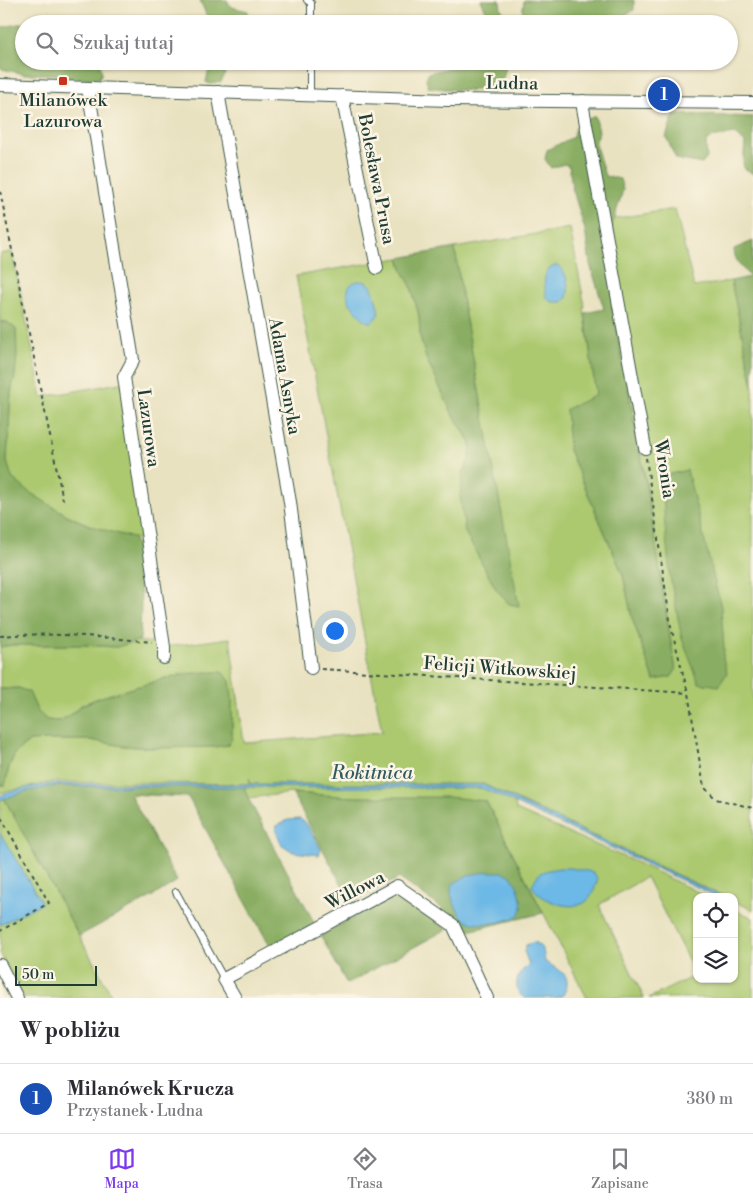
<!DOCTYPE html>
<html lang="pl">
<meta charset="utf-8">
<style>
:root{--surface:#fff;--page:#f7f7f7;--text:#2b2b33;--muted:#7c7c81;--line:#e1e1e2;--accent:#7c3aed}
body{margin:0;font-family:"Libre Bodoni",serif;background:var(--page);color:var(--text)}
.controls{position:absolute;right:15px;bottom:15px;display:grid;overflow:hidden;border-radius:10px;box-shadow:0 1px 4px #0004}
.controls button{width:45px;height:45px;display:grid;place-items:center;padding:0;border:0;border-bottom:1px solid var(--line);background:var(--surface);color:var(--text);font:25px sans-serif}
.scale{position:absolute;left:15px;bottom:12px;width:82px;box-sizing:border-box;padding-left:5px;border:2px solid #1f3d34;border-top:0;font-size:14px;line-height:18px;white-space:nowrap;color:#1f3d34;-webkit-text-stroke:4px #fcf5e5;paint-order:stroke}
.you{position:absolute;left:334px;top:630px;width:18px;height:18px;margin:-12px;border:4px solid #fff;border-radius:50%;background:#1a73e8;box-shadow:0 0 0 8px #1a73e833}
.badge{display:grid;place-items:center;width:32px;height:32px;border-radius:50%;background:var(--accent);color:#fff;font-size:16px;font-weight:700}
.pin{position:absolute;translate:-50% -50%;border:2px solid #fff;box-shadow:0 1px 5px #0006}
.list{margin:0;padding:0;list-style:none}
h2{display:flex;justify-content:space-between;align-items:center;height:65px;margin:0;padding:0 20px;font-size:21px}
h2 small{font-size:16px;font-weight:400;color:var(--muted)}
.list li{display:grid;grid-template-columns:32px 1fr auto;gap:15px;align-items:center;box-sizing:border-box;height:70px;padding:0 20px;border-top:1px solid var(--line)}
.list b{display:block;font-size:19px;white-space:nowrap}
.list p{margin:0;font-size:16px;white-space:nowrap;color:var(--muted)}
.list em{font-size:16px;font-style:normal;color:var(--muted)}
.icon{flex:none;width:28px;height:28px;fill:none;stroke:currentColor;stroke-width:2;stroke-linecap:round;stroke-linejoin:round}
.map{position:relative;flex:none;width:753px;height:998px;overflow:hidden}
.search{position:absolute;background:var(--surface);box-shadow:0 1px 4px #0004;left:15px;right:15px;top:15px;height:55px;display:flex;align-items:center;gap:12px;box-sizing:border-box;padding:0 18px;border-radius:28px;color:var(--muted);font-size:19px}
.sheet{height:135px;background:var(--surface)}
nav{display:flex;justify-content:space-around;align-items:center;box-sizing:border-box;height:70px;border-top:1px solid var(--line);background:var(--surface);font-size:14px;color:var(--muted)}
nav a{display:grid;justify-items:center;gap:2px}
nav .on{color:var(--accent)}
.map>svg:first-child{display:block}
</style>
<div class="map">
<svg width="753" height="998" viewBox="0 0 753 998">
<rect width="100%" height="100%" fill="#fcf5e5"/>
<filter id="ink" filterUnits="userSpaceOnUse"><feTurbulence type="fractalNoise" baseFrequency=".02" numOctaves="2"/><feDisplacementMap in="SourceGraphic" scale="10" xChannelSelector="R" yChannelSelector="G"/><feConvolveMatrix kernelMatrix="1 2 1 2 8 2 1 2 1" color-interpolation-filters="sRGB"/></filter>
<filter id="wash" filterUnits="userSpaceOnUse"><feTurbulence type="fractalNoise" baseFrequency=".0096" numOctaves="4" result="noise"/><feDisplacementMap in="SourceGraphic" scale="20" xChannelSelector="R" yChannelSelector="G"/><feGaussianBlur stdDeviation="1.12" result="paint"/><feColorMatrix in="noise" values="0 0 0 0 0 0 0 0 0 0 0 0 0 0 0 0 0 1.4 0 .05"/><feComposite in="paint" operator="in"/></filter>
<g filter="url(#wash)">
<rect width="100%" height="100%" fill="#e9e2c1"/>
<g fill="#acc970" stroke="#668352">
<path d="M675 209 694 287 731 281 753 386V910L734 901V897H725L483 784H251L249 778 250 784 53 782 0 793V785H5L9 767 15 753 30 741 46 740H91L123 746 153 748 214 747 228 745 232 738V696L230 681 222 672 184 674 167 678 98 698 81 705 69 716 59 721 47 720 37 712 32 699 19 688 0 689V647L12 645H83L117 647 136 641 154 643 163 640 164 647 230 638 244 743 382 732 296 276 399 258 403 271 411 286 419 316 420 336 426 358 452 413 471 443 470 457 463 474 465 532 496 589 518 606 463 304 455 248 570 228 585 307 584 308 596 395 569 450 623 575 632 618 654 680 671 677 676 670 671 643 646 481 612 308 614 304 598 221Z"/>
<path d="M12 252 42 397 125 382 148 541C102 533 70 519 32 494 27 490 14 482 11 477 9 473 8 466 7 462 6 454 8 444 9 435 10 420 9 404 12 389 15 369 18 350 16 329L7 322H0V254Z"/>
<path d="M244 787 482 788 515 803 516 810 640 864 708 897H697V979H734V909L753 918V998H649L696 975 646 877 599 905 644 998H587L486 801 353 797 292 793 248 798Z"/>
<path d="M4 798 113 998H24L0 953V800Z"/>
</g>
<g fill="#89ad62" stroke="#54754b">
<path d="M200 0H227L231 7 248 11V17L223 22 222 24H210Z"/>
<path d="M481 0H500L501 9 508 19 514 20 522 15 524 0H634V10L615 20 614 24H487L486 11Z"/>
<path d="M22 23 24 24V61H99L102 73 99 78 78 79 53 74H24L2 69 0 66V28Z"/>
<path d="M211 61H222L225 74 221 82 210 84 206 82Z"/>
<path d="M470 61H507C505 69 504 82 497 86 487 94 441 89 428 87L426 79 428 73 463 65Z"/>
<path d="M677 114 753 117V174L744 168 743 163 745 143 738 136 734 134 711 138 706 142 707 158 702 164 676 159 666 137 671 122 674 116Z"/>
<path d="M595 116 599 131 595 143 605 176 620 179 623 190 611 229 614 289 612 308 648 495 671 643 676 670 671 677 654 680 632 618 623 575 569 450 566 409 596 395 585 313 604 309 590 264 585 230 572 187 569 166 564 164 551 168 545 159 547 150 573 137C576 121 582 122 595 116Z"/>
<path d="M753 241V274L751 277H753V386L731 281 750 277C743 268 734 261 734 249Z"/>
<path d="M455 248 463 304 519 606 509 604 496 589 465 532 460 496 463 474 470 457 471 443 452 413 426 358 420 336 419 316 411 286 403 271 399 258Z"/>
<path d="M0 322H7L16 329 17 355 15 376 11 390 7 461 12 478 29 492 68 516 91 526 133 538 139 549 141 603 140 640 117 647 83 645H12L0 647Z"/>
<path d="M687 470 721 607 724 649 723 658 727 673 719 686 699 683 682 639 670 576 665 527 662 476Z"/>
<path d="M207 672H222L230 681 232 696V738L228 745 214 747 153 748 123 746 91 740H46L30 741 15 753 9 767 5 785H0V689L19 688 29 692 38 712 47 720 59 721 69 716 81 706 98 698 167 678 184 674Z"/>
<path d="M54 786 244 787 248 798 315 924 271 948 188 797 130 794 177 881 155 895 79 936 4 798 27 791Z"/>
<path d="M292 793 353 797H449L486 801 543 913 464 932 457 919 399 878 352 903Z"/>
<path d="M396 893 447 929 347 984 321 936Z"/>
</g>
<g fill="#6cb8e6" stroke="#467a8d">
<path d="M557 265C567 270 570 287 567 298L562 302H552L546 297C545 283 540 270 557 265Z"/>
<path d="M358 281C373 281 372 288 376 300 377 304 378 308 379 313 370 330 364 320 356 310 354 308 352 306 350 304 345 294 347 283 358 281Z"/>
<path d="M52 784 483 785 723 897H718L482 788 54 786 27 791 0 800V796L2 795 26 788Z"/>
<path d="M300 819 306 823 321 849 319 855 293 852 281 844 275 827 288 820Z"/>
<path d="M0 833 42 903 0 925Z"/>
<path d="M559 868H570L593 872 598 879C595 887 593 898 584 903 569 911 540 901 532 886 538 870 544 871 559 868Z"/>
<path d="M487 872H502L510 875C519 887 521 894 522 909 521 911 520 914 518 915 509 923 474 927 465 920 460 916 451 899 451 892 451 889 452 887 453 884L468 875Z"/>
<path d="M534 942C543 946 544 953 545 962 561 971 574 975 563 995L556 998H524C511 988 517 972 529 965L524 951 526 945Z"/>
</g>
</g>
<g filter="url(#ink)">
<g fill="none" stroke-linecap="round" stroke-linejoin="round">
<g stroke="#3d5649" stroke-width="8">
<g id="service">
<path d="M307 0 311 3V24"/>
<path d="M310 95V61"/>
<path d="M176 892 224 979"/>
</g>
</g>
<g stroke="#3d5649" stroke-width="14">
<g id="minor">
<path d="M0 85 448 100 753 103"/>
<path d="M88 88 115 253 133 360 124 377 164 647V658"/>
<path d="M218 92 290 502 311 668"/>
<path d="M342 96 377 268"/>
<path d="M583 101V108L645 448"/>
<path d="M0 965 17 998"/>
<path d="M235 998 224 979 397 886 453 925 487 998"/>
</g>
</g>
<g stroke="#3d5649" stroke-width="2" stroke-dasharray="4 4" stroke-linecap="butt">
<path d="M0 191 63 500"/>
<path d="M646 458 671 627 688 693 704 787 716 799 753 808"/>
<path d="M0 636C51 632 102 637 152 642"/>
<path d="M321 669 688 693"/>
<path d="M0 820 2 819 49 903 0 931"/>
</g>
<use href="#service" stroke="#fff" stroke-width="6"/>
<use href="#minor" stroke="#fff" stroke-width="12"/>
</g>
</g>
<rect fill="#c8321e" stroke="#fcf5e5" stroke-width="2" x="58" y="76" width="10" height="10" rx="2.5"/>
<g text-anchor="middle" stroke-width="5" stroke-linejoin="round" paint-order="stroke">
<g font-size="18" fill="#1f3d34" stroke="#fcf5e5">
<text transform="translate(512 83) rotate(1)" y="6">Ludna</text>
<text transform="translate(377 179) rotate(79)" y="6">Bolesława Prusa</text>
<text transform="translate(285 376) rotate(80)" y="6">Adama Asnyka</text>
<text transform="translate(149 428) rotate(82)" y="6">Lazurowa</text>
<text transform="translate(665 469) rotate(81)" y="6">Wronia</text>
<text transform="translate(500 668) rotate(4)" y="6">Felicji Witkowskiej</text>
<text transform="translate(355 890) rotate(-27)" y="6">Willowa</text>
</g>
<g font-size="18" fill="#1f3d34" stroke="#fcf5e5">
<text x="63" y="106">Milanówek<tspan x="63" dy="21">Lazurowa</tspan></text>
</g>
<g font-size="19" font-style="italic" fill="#325c60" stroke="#fcf5e5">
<text x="372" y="779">Rokitnica</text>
</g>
</g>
</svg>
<div class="controls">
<button><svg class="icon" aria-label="locate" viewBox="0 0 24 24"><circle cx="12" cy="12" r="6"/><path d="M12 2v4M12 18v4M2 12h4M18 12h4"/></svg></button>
<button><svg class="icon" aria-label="layers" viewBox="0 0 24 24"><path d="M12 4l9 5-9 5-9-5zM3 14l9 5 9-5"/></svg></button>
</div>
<div class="scale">50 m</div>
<div class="you"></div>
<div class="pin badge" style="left:664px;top:95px;background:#1a4fb4">1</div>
<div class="search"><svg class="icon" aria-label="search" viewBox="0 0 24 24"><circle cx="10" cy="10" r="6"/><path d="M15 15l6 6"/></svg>Szukaj tutaj</div>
</div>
<section class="sheet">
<h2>W pobliżu<small></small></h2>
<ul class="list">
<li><span class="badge" style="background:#1a4fb4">1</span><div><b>Milanówek Krucza</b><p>Przystanek · Ludna</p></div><em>380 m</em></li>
</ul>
</section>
<nav>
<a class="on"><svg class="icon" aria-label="map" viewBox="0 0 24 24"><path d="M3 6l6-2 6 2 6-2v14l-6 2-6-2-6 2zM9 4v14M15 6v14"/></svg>Mapa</a>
<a><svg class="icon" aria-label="directions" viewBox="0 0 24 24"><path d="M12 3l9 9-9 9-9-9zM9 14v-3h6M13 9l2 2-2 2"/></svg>Trasa</a>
<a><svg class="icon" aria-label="saved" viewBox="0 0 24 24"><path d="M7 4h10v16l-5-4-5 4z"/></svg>Zapisane</a>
</nav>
